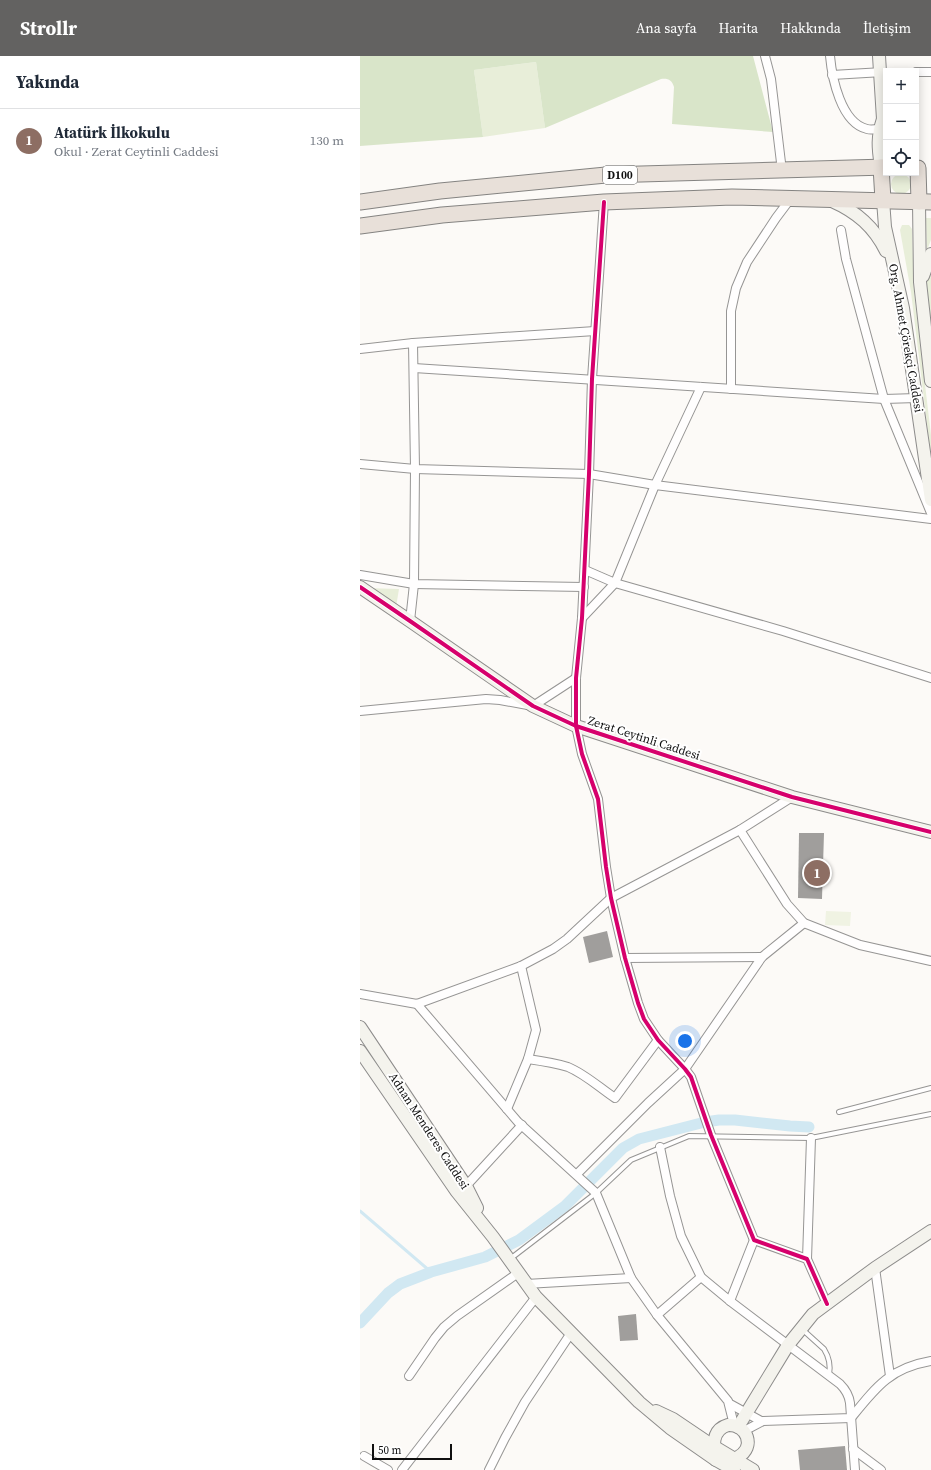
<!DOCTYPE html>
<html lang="tr">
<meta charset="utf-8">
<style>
:root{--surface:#fff;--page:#f6f6f7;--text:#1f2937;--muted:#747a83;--line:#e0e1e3;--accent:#636261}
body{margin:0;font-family:"Source Serif 4",serif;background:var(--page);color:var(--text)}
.controls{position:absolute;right:12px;top:12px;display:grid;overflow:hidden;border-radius:0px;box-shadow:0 2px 10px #0003}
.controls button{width:36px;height:36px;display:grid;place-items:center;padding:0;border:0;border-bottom:1px solid var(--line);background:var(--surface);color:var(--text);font:20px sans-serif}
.scale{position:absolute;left:12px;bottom:10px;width:80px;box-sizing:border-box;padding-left:4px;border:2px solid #101010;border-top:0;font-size:11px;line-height:14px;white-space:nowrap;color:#101010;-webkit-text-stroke:3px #fff;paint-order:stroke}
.you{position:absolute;left:325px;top:985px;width:14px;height:14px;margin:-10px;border:3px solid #fff;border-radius:50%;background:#1a73e8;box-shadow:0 0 0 6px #1a73e833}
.badge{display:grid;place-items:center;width:26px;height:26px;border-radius:50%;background:var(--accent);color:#fff;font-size:13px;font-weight:700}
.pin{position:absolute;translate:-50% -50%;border:2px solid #fff;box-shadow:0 1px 4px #0006}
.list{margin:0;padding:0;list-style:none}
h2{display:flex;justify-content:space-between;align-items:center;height:52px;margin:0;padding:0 16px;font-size:17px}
h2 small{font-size:13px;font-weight:400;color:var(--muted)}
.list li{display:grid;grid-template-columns:26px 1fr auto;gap:12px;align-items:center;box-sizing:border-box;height:64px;padding:0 16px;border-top:1px solid var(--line)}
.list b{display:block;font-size:15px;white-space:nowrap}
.list p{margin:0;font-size:13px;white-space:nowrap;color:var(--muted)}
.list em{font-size:13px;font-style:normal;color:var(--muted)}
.icon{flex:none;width:22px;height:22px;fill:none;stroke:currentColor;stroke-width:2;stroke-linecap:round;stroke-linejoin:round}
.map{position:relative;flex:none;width:571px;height:1414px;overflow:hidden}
header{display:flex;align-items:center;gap:24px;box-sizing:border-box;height:56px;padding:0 20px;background:var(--accent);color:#fff}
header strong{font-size:19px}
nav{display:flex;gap:22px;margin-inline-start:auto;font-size:14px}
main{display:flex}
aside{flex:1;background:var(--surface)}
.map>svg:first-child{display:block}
</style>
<header>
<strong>Strollr</strong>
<nav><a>Ana sayfa</a><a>Harita</a><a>Hakkında</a><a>İletişim</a></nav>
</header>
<main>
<aside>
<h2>Yakında<small></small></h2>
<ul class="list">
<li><span class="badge" style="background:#8d6e63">1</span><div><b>Atatürk İlkokulu</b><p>Okul · Zerat Ceytinli Caddesi</p></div><em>130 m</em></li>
</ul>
</aside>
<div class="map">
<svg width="571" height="1414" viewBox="0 0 571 1414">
<rect width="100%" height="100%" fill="#fcfaf7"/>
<g fill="#e8eed9">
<path d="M176 6 185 72 123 81 114 14Z"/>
<circle cx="541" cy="128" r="10"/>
<path d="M566 162H571V184L567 194Z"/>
<path d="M542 169H549L552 173 554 236 571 379V401L551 236 540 174Z"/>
<path d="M571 198V325L561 239Z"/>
<path d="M5 532 39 533 36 551Z"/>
</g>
<path fill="#d9e5c9" d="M0 0H393L413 76 312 68 314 31C312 24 308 22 301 23L185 72 176 6 114 14 123 81 0 90Z"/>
<path fill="#f0f3e3" d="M466 855 491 856 490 870 465 869Z"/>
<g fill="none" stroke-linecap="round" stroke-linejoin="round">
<path stroke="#d1e8f2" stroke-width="3" d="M0 1155 71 1216"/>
<path stroke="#d1e8f2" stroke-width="11" d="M0 1267 28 1237 40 1228 71 1216 125 1201 159 1184 205 1150 263 1092 279 1083 345 1066 359 1064H375L430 1070 449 1071"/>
</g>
<g fill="#a09e9c">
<path d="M439 777H464L462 843 438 842Z"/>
<path d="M247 875 253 901 229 907 223 881Z"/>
<path d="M276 1258 278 1284 260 1285 258 1260Z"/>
<path d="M485 1390 487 1414H440L438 1394Z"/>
</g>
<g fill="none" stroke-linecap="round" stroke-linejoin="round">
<g stroke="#969594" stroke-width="6">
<g id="lane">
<path d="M479 1056 571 1032"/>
<path d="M150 1203 236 1137 271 1104 329 1080 451 1082 571 1058"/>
<path d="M443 1274 464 1293C469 1301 471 1309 469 1319"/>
</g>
</g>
<g stroke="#969594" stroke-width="10">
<g id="street">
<path d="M405 0 411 23 422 115"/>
<path d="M470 0C472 22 481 67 507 73 511 74 515 73 519 73"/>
<path d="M556 16H571"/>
<path d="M472 19 523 16"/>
<path d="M244 146 232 323 229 418 222 562 216 622V670L222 698 238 743 246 811 251 842 265 902 278 947 284 963 298 984 325 1013 331 1021 351 1079 394 1184 447 1203 467 1248"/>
<path d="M481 174 486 203 524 343 571 457"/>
<path d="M0 293 53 287 235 275"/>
<path d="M54 312 524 343 557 342"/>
<path d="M371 333V255L376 232 387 206 416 162 431 142"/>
<path d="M0 408 55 413 229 418 295 429 571 463"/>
<path d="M225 514 255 527 423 575 571 622"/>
<path d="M0 519 54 528 224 531"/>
<path d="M222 562 255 527 295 429 341 331"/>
<path d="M50 565 54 528 55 413 53 287"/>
<path d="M0 655 126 643 140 644 173 650 216 622"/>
<path d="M380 774 427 848 444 867 500 889 571 905"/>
<path d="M265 902 402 901"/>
<path d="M0 938 57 948 161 910 193 893 207 883 251 842 380 774 432 741"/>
<path d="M57 948 158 1066 236 1137 271 1222 297 1259 368 1345 374 1369"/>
<path d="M168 1003C182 1005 195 1007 208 1011 225 1018 240 1032 255 1042L298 984"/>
<path d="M147 1053 168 1003 176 974 161 910"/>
<path d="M300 1091 310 1140 321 1180 341 1221 370 1245 480 1328C486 1334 489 1339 490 1347L495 1414"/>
<path d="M217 1118 288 1047 325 1013 402 901 444 867"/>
<path d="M106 1130 162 1069"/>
<path d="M447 1203 451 1082"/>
<path d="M515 1212 530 1320"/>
<path d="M166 1228 271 1222"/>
<path d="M370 1245 394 1184"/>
<path d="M297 1259 341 1221"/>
<path d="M49 1320 75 1282 84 1271 97 1260 158 1217"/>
<path d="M370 1348 401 1365"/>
<path d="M384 1375 403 1365 491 1362C516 1331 530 1312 571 1305"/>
<path d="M493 1393 521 1414"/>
<path d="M4 1400 28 1414"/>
<path d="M42 1414 176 1241"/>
<path d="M129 1414 145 1382 165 1346 211 1277"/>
</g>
</g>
<g stroke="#8d8c8b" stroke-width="14">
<g id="secondary">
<path d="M519 0 523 63 526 69"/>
<path d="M521 111C518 92 517 81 523 63"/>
<path d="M523 144 525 171 543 252 571 444"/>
<path d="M472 145C497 156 514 171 526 195"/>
<path d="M559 146 560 226 571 325"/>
<path d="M563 220 571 198"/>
<path d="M0 531 50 565 173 650 216 670 432 741 571 776"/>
<path d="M0 971 106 1130 117 1152"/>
<path d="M0 995 97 1136 133 1181 176 1241 279 1346 310 1372 356 1404 374 1414"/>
<path d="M296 1355 313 1363 353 1390 393 1414"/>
<path d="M368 1369C387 1368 396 1391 378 1401 372 1405 363 1404 356 1404 353 1391 351 1374 368 1369Z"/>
<path d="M378 1371 428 1289 453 1258 515 1212 571 1175"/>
</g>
</g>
<g stroke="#848381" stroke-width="17">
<g id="highway">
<path d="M521 111 523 144"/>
<path d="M558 112 559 146"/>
<path d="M0 146 80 135 246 119 526 111"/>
<path d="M0 170 82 159 244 146 372 141 571 146"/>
</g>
</g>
<use href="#lane" stroke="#fffefe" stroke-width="4"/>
<use href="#street" stroke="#fffefe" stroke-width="8"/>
<use href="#secondary" stroke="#f4f3ed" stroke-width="12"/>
<use href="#highway" stroke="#e8e0d9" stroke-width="15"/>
<g stroke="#fff" stroke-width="6">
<g id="cycleway">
<path d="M244 146 232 323 229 418 222 562 216 622V670L222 698 238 743 246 811 251 842 265 902 278 947 284 963 298 984 325 1013 331 1021 351 1079 394 1184 447 1203 467 1248"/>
<path d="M0 531 50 565 173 650 216 670 432 741 571 776"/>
</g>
</g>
<use href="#cycleway" stroke="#d6006c" stroke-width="4"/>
</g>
<g text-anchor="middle" stroke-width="4" stroke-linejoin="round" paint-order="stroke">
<rect fill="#fff" stroke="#585858" stroke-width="1" x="243" y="110" width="34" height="18" rx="3"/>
<g font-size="11" font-weight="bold" fill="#101010">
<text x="260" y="123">D100</text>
</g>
<g font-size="12" fill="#101010" stroke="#fff">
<text transform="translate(546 282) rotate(80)" y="4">Org. Ahmet Çörekçi Caddesi</text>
<text transform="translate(284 682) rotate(18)" y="4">Zerat Ceytinli Caddesi</text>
<text transform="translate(69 1075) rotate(57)" y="4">Adnan Menderes Caddesi</text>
</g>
</g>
</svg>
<div class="controls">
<button>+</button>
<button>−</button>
<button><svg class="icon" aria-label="locate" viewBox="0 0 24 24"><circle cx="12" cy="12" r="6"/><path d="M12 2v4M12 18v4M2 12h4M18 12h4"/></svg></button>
</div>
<div class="scale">50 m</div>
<div class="you"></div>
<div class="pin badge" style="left:457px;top:817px;background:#8d6e63">1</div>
</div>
</main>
